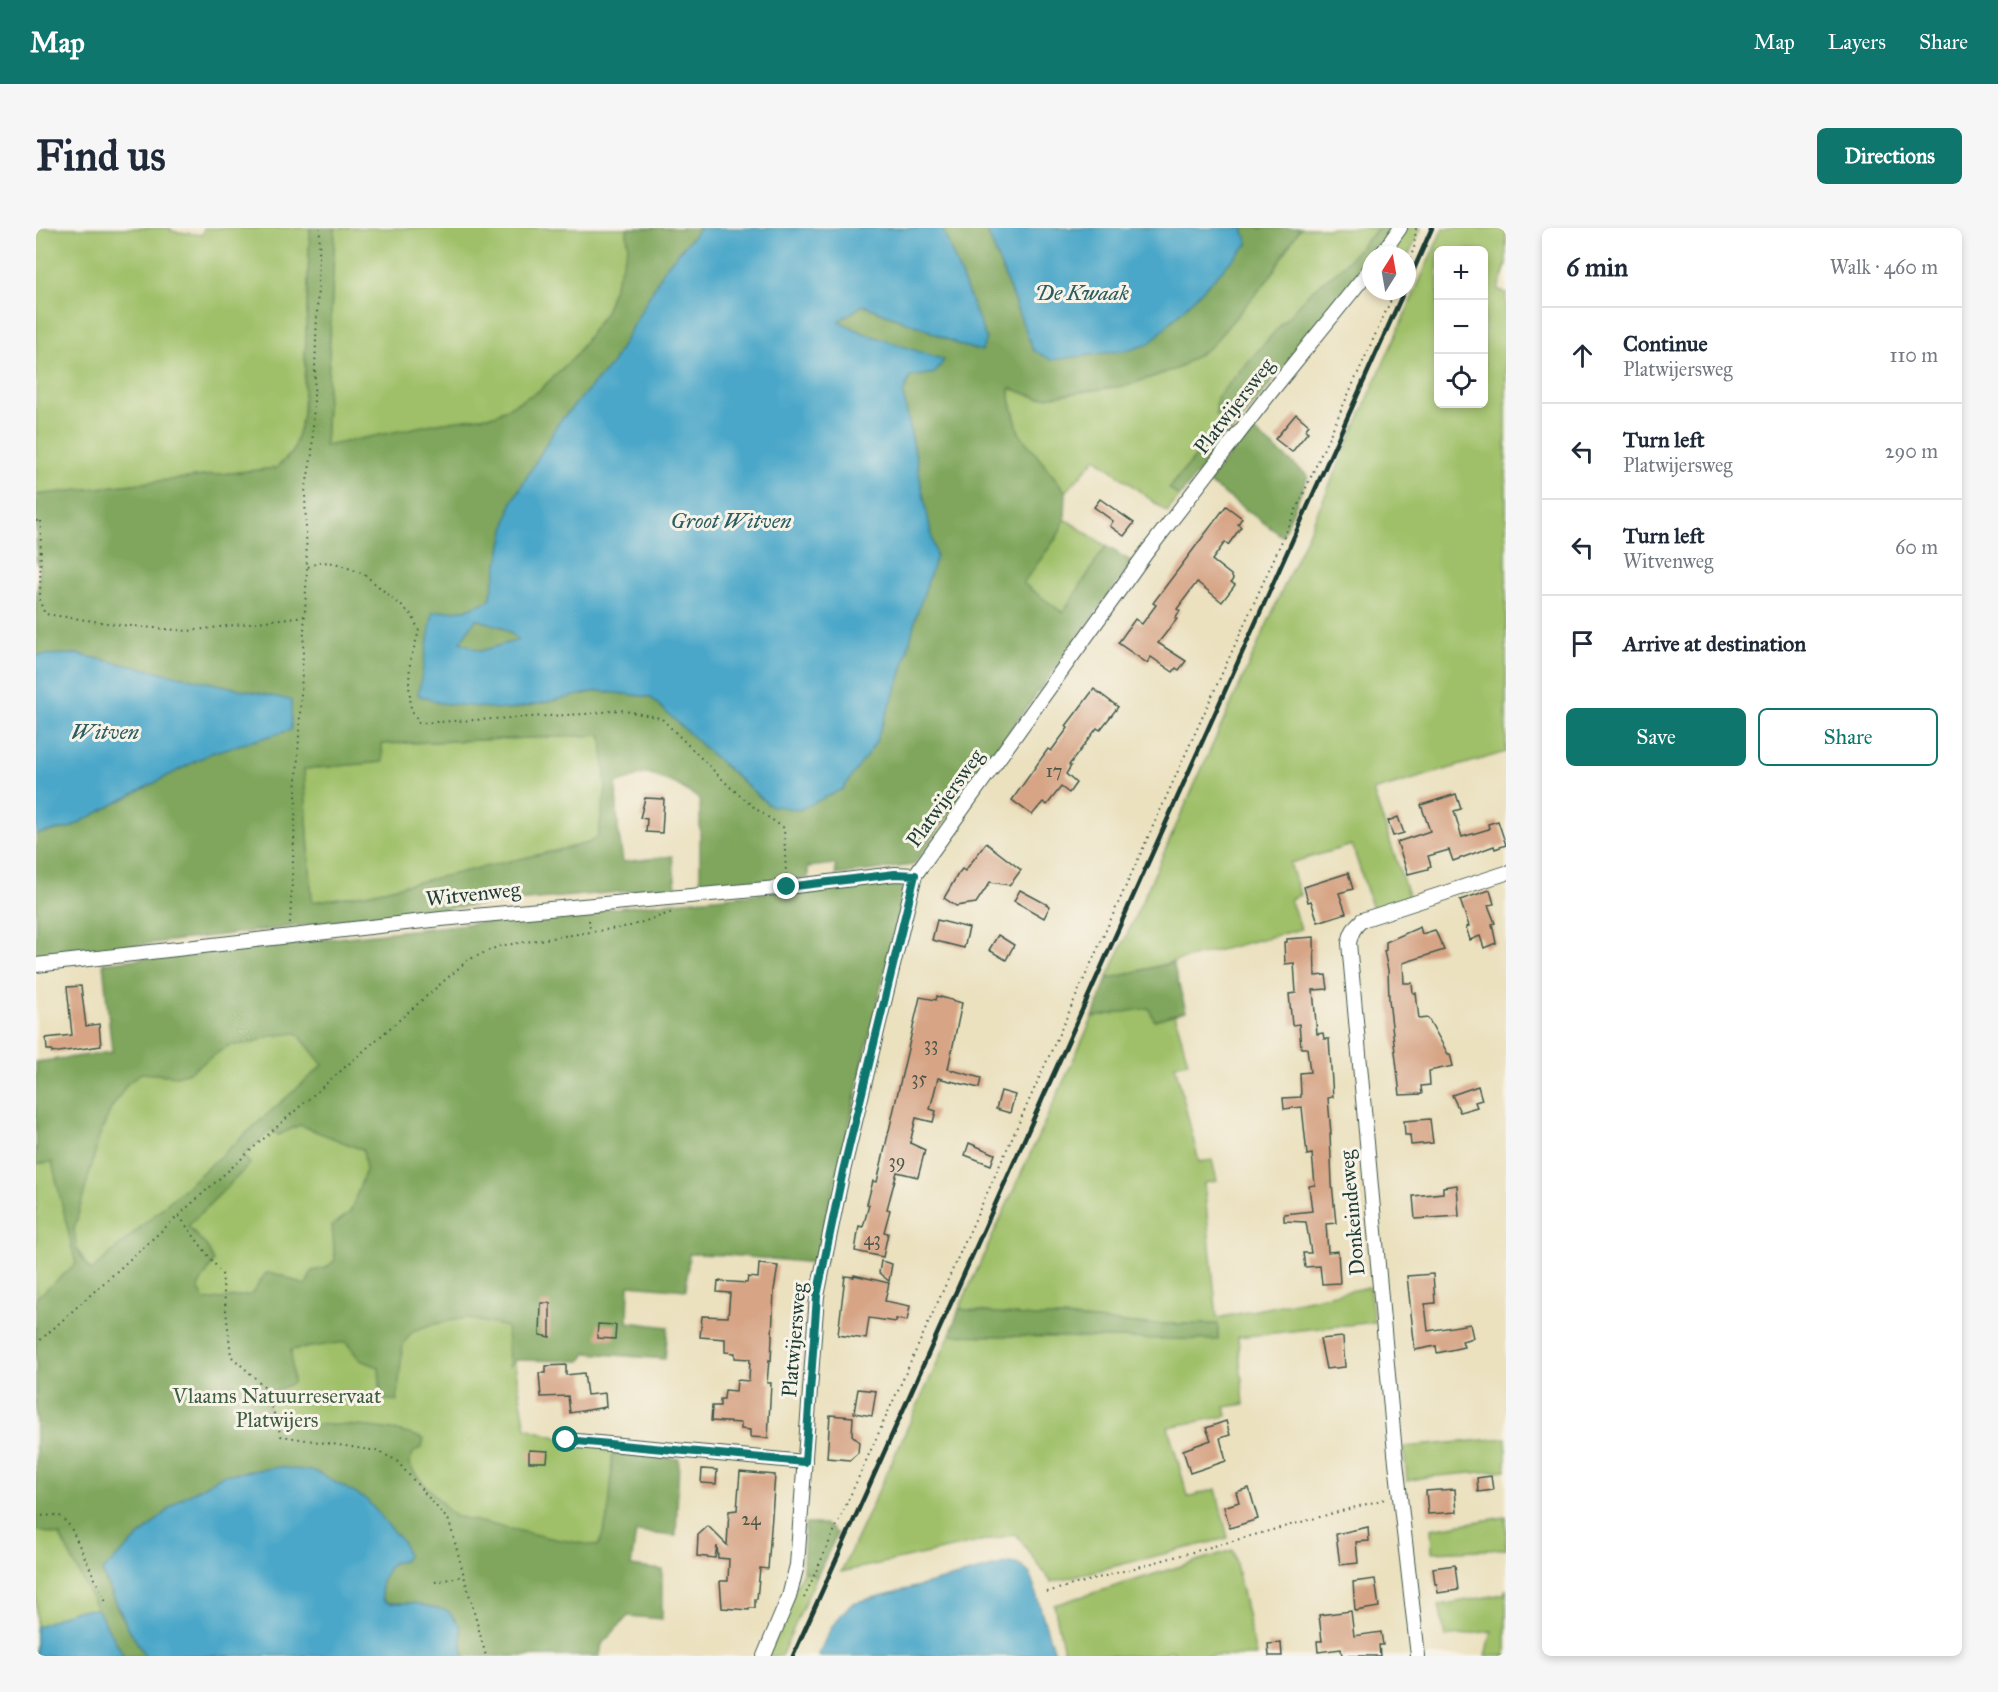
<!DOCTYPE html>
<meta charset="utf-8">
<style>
:root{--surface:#fff;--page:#f6f6f7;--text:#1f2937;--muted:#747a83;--line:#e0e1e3;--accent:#0f766e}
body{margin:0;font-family:"IM FELL Great Primer",serif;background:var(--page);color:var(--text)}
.controls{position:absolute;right:18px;top:18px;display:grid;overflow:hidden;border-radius:9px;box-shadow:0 3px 9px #0003}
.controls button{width:54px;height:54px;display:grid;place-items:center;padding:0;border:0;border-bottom:2px solid var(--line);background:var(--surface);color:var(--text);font:30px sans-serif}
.compass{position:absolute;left:1326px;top:18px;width:54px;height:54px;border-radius:50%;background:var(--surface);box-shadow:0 3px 9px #0003;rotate:11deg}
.stop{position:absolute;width:18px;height:18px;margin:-14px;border:4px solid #0f766e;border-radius:50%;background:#fff}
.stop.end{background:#0f766e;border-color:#fff;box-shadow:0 2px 6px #0008}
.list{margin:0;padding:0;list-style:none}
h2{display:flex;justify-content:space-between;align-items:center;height:78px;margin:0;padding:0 24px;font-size:26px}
h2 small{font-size:20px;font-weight:400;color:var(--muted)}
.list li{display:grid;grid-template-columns:39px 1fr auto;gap:18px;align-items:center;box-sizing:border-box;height:96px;padding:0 24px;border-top:2px solid var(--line)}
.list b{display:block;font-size:22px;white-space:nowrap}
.list p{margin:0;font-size:20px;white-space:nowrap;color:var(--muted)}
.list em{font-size:20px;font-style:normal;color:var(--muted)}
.actions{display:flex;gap:12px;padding:18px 24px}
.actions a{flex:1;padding:14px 0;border:2px solid var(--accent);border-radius:9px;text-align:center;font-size:21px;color:var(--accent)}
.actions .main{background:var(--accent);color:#fff}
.icon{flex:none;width:33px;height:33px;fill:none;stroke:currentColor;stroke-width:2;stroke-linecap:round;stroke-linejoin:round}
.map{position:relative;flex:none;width:1470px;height:1428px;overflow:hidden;border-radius:9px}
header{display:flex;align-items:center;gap:36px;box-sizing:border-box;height:84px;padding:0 30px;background:var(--accent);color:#fff}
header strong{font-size:28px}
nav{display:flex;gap:33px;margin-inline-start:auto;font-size:21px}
.intro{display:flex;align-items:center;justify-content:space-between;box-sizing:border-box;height:144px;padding:0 36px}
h1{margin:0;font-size:42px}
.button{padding:15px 27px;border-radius:9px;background:var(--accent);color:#fff;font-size:21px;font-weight:700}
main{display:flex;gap:36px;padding:0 36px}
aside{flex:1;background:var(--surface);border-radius:9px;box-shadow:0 3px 9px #0003}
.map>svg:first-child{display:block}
</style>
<header>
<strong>Map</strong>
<nav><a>Map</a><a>Layers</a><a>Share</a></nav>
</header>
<div class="intro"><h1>Find us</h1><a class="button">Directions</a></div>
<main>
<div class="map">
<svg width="1470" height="1428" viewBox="0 0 1470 1428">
<rect width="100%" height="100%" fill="#f7f3e8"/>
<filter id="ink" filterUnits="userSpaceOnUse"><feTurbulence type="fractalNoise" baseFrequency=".0167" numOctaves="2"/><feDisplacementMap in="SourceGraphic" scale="12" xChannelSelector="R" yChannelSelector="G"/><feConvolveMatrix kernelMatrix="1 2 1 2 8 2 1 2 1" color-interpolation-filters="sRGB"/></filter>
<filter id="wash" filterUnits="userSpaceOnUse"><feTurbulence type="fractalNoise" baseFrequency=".008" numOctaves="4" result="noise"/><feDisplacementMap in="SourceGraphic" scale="24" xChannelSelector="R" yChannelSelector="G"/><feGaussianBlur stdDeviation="1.35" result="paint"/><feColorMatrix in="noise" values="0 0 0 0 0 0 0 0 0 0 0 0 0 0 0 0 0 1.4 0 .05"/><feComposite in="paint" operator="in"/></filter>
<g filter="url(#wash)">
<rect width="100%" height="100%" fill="#ebe1bf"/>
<g fill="#9fc068" stroke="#5f7e4e" stroke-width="1.5" fill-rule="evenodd">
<path d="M0 0H135V3L166 7 168 0H274L267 187 257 224 240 240 0 267Z"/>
<path d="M299 0H591L592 20 569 84 539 128 503 163 459 187 402 195 289 219Z"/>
<path d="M1264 0H1342L1305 40 1273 65 1191 191 1133 260 1143 269 1131 284 1060 230 1030 264 983 205 974 171V160L1003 170 1093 157 1142 140 1175 118 1234 49Z"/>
<path d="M1370 0H1385L1371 31V27H1351Z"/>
<path d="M1407 0H1470V37L1462 62 1470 65V524L1337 563 1373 670 1337 681 1316 617 1254 635 1264 667 1254 671 1265 701 1071 751 1291 263ZM1402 22H1448V176H1402Z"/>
<path d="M1029 291 1070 318 1027 385 986 355 1021 309Z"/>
<path d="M566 507 570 561 562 608 553 615 330 666 276 674 268 541 346 534V516Z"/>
<path d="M859 666 789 1033 480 1008 478 1132 490 1200 530 1212 588 1217 539 1428H0V918L64 906 69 896 75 860 121 832Z"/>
<path d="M1114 779 1118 792 1139 786 1152 834 1139 837 1163 934 1176 932 1181 953 1168 955 1181 1090 1333 1059 1338 1094 1202 1109 1208 1176 1189 1179 1191 1188 1132 1199 1152 1269 1180 1261 1192 1310 1015 1354 980 1306 805 1344 914 1107 1182 1111 1181 1096H1098L1028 1089 999 1090 923 1081 1057 789Z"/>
<path d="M1470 1210V1242L1389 1249 1371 1253 1368 1219Z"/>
<path d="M1470 1289V1321L1396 1324 1395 1301Z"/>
<path d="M1197 1322 1220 1428H1140L1137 1422 1118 1428H1029L1018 1377Z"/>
<path d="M767 1343 781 1348 745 1428H731Z"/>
<path d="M1470 1360V1428H1450L1456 1403 1409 1409 1403 1377 1468 1366Z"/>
</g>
<g fill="#7fa65c" stroke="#4f7248" stroke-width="1.5" fill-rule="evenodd">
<path d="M274 0H299L289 218 402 195 459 187 503 163 539 128 569 84 592 20 591 0H664L629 40 575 137 523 194 475 276 454 372 429 382 397 384 473 482 562 463 615 469 674 525 733 577 839 516 865 448 880 389 882 238 867 166 874 149 899 145 864 119 827 105 802 93 827 77 889 101 926 118 950 110 906 0H950L997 122 1212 16 1207 0H1264L1234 49 1175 118 1142 140 1093 157 1003 170 974 160V171L983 205 1030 264 1029 291 1021 309 987 355 1027 385 1070 318 1096 334 877 637 800 647 799 636 772 639V650L664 658V571L640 556 610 545 580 556 582 600 587 634 636 628 640 659 467 674 0 729V606L33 600 175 525 254 502V472L40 426 0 427V375L4 340 0 331V267L240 240 257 224 267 187ZM566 507 570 561 562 608 553 615 330 666 276 674 268 541 347 534 346 516Z"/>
<path d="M1342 0H1359L1338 27H1335V30L1315 56 1143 269 1133 260 1191 192 1180 187 1181 169 1273 65 1305 40Z"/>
<path d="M1214 200 1272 248 1246 308 1172 254Z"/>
<path d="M440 391 466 399 484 412 444 423 423 414Z"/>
<path d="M855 653 863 654 866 660 867 667 779 1035 691 1027 653 1026 650 1062 593 1057 592 1094 632 1099 629 1131 550 1125 545 1133 478 1132 473 1138 471 1099 429 1090 394 1097 377 1103 367 1116 361 1173 345 1171 343 1139 324 1132 310 1114 255 1122 257 1155 227 1169 242 1196C287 1197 346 1194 388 1211L386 1219 377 1225 373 1236 380 1247 418 1288 519 1311 562 1318C576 1289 575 1256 576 1224L643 1231 640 1308 600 1304 595 1338 626 1342V1391L592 1388 566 1416 564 1428H427L424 1398 378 1375H353L347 1372C342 1356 347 1348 356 1335L367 1333 187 1247 143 1272 66 1343C75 1373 93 1401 109 1428H88L61 1381 24 1308 0 1302V1070L40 1036 16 934 0 936V834L76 824 67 735 637 674ZM261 805 287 837 55 1043 41 1022 38 1002 64 906 75 881 91 856 105 845 141 848 153 844 192 818 216 815 235 808ZM264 897 327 922 330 942 314 984 296 998 299 1032 290 1040 276 1043 270 1057C253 1053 249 1045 230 1045L215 1067 169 1073 162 1059 178 1033 171 1019 152 998 214 936 207 927 236 901 242 907Z"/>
<path d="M1137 735 1150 783 1118 792 1113 780 1057 789 1071 751Z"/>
<path d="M923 1081 999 1089H1028L1098 1096H1182V1112L914 1107Z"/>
<path d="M769 1296H789L801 1306 781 1348 767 1343Z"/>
</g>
<g fill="#4ba7c9" stroke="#35727e" stroke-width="1.5" fill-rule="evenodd">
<path d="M664 0H906L950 110 946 123 926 118 889 101 827 77 803 93 827 105 908 132 899 145 874 149 867 166 900 329 880 389 865 448 839 516 807 561 763 582 733 577 674 525 614 469 562 463 473 482 403 475 382 467 397 384 429 382 454 372 475 276 523 194 575 137 629 40ZM440 391 466 399 483 412 445 423 424 414Z"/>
<path d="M950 0H1207L1212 16 1113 116 1094 122 1015 132 997 122Z"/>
<path d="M40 426 255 472V502L175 525 33 600 0 606V427Z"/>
<path d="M243 1239 281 1244 331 1272 368 1316 371 1328 367 1333 356 1335C347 1348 342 1356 347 1372L353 1375H378L412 1383 424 1398 427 1428H109L90 1396 66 1343 143 1272 187 1247Z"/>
<path d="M973 1335 984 1337 994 1346 1019 1428H782C791 1407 798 1390 817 1375Z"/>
<path d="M61 1381 88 1428H0V1399L39 1382Z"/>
</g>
<g id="blocks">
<g fill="#d7a586">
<path d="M1260 186 1273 197 1269 202 1272 204 1256 224 1239 211Z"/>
<path d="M1064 271 1098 295 1088 308 1074 298 1077 293 1058 279Z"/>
<path d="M1190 278 1206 290 1202 296 1205 299 1192 317 1189 314 1176 332 1195 347 1197 351 1195 354 1199 357 1186 374 1161 354 1141 381 1144 383 1139 390 1141 391 1122 415 1150 433 1143 442 1140 440 1137 444 1115 429 1111 435 1082 415 1099 391 1106 396 1120 377 1117 375Z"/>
<path d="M1058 461 1082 479 1064 502 1061 500 1033 537 1035 538 1030 546 1040 555 1033 565 1025 559 1011 577 1007 574 996 587 976 572 1012 521 1015 523 1032 500 1030 498Z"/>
<path d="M1420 566 1425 581 1418 583 1426 609 1453 601 1452 596 1462 593 1470 617 1459 621 1458 618 1417 633 1413 622 1392 628 1395 638 1392 639V641L1372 646 1361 614 1394 603 1385 577Z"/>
<path d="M609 570 628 571 626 605 610 604 611 591 604 590Z"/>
<path d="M1362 589 1368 605 1357 608 1352 593Z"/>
<path d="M950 615 985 642 974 657 954 654 940 675 920 678 908 670 922 646 926 641 929 643Z"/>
<path d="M1312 645 1317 661 1303 665 1310 685 1282 694 1275 673 1272 674 1268 659Z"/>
<path d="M984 662 1014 678 1008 690 978 673Z"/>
<path d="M1454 662 1458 676 1452 677 1459 695 1456 696 1460 715 1448 720 1444 708 1434 712 1430 699 1433 698 1424 672Z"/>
<path d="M901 692 933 700 928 720 896 712Z"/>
<path d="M1384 699 1386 706 1399 702 1408 722 1367 735 1368 755H1376L1377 765H1380L1383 791 1392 790 1412 826H1414L1417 838 1393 843 1394 857 1385 858 1386 866 1364 867 1353 772 1352 742 1348 723 1350 722V714Z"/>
<path d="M962 707 978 717 970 732 953 722Z"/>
<path d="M1278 709 1279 748 1290 747 1292 761 1277 762 1281 806 1287 805 1288 811H1293L1297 869 1292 870 1295 906H1294L1296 956 1300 995 1290 996 1292 1024 1302 1023 1304 1055 1286 1056 1284 1038 1269 1039 1267 1025H1275L1270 994 1248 993V986L1276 983 1273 958 1279 957 1276 926 1271 927 1266 879 1248 881 1247 870 1265 869 1264 845 1274 844 1271 820H1265L1263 796 1256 797 1253 766 1260 765 1258 735 1249 736 1248 714H1251V711Z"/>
<path d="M45 758 50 798 63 796 65 818 16 825V822H11L10 810 36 807 31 759Z"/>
<path d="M901 768 926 775 912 841 945 850 943 860 902 850 894 881 900 883 897 894 880 890 874 915 889 922 882 949 861 944 851 981 854 982 848 1004 852 1005 847 1029 819 1023 823 998 827 999 833 977 831 976 837 953 841 954 884 769 900 772Z"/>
<path d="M1442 858 1446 872 1439 874 1441 879 1424 884 1416 867Z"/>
<path d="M965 863 979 867 974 885 960 881Z"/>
<path d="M1394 891 1397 915 1375 917 1374 907H1369L1368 893Z"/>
<path d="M933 915 959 926 955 937 929 927Z"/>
<path d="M1421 957 1423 988 1379 991 1377 968 1407 965V959Z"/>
<path d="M845 1033 856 1036 853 1053 843 1045Z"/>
<path d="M723 1036 742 1038 738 1062 735 1133 733 1132 731 1155H735L732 1210 714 1209V1202L705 1201V1195L675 1193 676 1178H684V1171H688L689 1162 700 1163 701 1152 713 1153 714 1131 699 1130V1125L689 1124V1111L664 1109 666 1088 692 1089 694 1065 681 1064 682 1053 711 1055 712 1049 722 1050Z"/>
<path d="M1397 1046 1399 1075 1389 1076 1392 1103 1434 1096 1437 1110 1426 1113 1428 1119 1401 1125 1400 1118 1379 1122 1371 1048Z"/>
<path d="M818 1047 853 1055 849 1073 874 1078 871 1093 860 1091V1094L833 1090 830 1111 802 1107 809 1048 818 1049Z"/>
<path d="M505 1075H514V1109L504 1107Z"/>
<path d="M562 1096 580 1097 579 1111 561 1110Z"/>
<path d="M1307 1109 1309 1139 1290 1141 1284 1111Z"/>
<path d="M530 1137V1147L548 1145 551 1167 569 1165 570 1179 534 1185 532 1168 505 1169 503 1145H510V1138Z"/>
<path d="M822 1161 840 1163 836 1188 818 1185Z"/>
<path d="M794 1187 817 1189 816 1207 823 1214 822 1225 814 1232 791 1230Z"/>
<path d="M1190 1193 1194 1207 1184 1210 1190 1233 1154 1245 1147 1222 1175 1212 1170 1200Z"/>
<path d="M493 1222 512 1223 511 1234H493Z"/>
<path d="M666 1241 681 1242 680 1256 665 1255Z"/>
<path d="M704 1244 739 1247 732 1341 724 1340 721 1371H719V1380H713V1382L686 1380 684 1353H692L693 1331 682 1330 681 1318 679 1330 661 1328 662 1307 672 1298 691 1317 693 1283 701 1282Z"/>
<path d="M1455 1248 1457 1262 1442 1264 1441 1250Z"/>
<path d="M1213 1260 1222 1291 1194 1300 1188 1279 1203 1274 1200 1264Z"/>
<path d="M1419 1261 1421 1284 1392 1286 1390 1263Z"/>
<path d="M1332 1299 1333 1313 1320 1314 1322 1335 1304 1337 1300 1306Z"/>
<path d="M1419 1337 1422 1362 1402 1365 1401 1356H1399L1397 1340Z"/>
<path d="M1339 1351 1343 1379 1319 1383 1317 1354Z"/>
<path d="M1315 1383 1318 1408 1345 1404 1347 1417H1343L1344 1428H1306L1305 1421 1282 1424 1281 1413H1286L1283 1387Z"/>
<path d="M1245 1415 1246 1428H1233L1232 1416Z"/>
</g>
</g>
</g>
<g filter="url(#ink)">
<use href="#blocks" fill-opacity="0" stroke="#3e5649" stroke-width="1.5"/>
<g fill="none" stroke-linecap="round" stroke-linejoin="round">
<g stroke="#3e5649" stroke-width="16">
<g id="minor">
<path d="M1345 27 1364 0"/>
<path d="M0 737 405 691 751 659 859 646 879 647"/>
<path d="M530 1212 769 1234"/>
<path d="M728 1428 753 1369 761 1337 781 1068 807 943 879 647 1110 325 1234 165 1335 40"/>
<path d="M1382 1428 1359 1225 1313 715C1315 705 1318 699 1326 692L1470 645"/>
</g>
</g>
<g stroke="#3e5649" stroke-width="2" stroke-dasharray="1.5 4.5" stroke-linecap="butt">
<path d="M1371 36 1378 21 1380 0"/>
<path d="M0 293 5 292 4 374 9 386 85 397 152 403 268 388"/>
<path d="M272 339 284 334 299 335 328 346 376 387 383 403 374 433 373 457 375 481 383 495 549 486 584 482 625 490 693 558 720 581 748 600 750 647"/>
<path d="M553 692 554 704"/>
<path d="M254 695 271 340 269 264 276 226 284 0"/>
<path d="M143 988 186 1046 195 1128 230 1160 245 1208 341 1223 360 1232 413 1293 450 1428"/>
<path d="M0 1116 245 895 432 732 463 718 594 698 637 684"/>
<path d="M0 1288 23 1287 34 1298 70 1374"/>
<path d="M399 1354 428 1348"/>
<path d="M1011 1364 1349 1271"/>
<path d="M768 1370 1359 63"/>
</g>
<use href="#minor" stroke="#fff" stroke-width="14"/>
<g stroke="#1f3d34" stroke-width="4.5">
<path d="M1371 57 1396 0"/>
<path d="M757 1428 1368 63"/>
</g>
</g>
</g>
<g fill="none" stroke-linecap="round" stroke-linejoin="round" filter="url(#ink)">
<path stroke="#0f766e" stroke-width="8" d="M530 1212 769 1234 781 1068 807 943 879 647 859 646 751 659"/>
</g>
<g text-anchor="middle" stroke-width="6" stroke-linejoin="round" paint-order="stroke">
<g font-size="18" fill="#4d5748">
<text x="1018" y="549">17</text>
<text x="895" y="822">33</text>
<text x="883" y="856">35</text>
<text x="861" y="939">39</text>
<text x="836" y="1017">43</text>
<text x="715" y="1297">24</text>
</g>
<g font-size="21" fill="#1f3d34" stroke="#f7f3e8">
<text transform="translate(1198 178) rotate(-52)" y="7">Platwijersweg</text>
<text transform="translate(909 570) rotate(-54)" y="7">Platwijersweg</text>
<text transform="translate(437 666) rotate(-6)" y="7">Witvenweg</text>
<text transform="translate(1316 985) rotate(-95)" y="7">Donkeindeweg</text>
<text transform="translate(758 1112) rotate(-85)" y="7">Platwijersweg</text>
</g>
<g font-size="21" fill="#3f5e41" stroke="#f7f3e8">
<text x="241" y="1175">Vlaams Natuurreservaat<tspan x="241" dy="24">Platwijers</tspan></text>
</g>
<g font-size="22" font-style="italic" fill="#2c5d61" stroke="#f7f3e8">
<text x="1046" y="72">De Kwaak</text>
<text x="695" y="300">Groot Witven</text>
<text x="69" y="511">Witven</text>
</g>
</g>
</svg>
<div class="controls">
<button>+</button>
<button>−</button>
<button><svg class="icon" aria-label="locate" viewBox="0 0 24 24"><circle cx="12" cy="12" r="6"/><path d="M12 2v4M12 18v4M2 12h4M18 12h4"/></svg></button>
</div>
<svg class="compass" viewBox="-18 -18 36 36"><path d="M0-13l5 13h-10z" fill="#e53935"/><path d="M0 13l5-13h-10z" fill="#747a83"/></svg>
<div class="stop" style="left:530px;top:1212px"></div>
<div class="stop end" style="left:751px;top:659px"></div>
</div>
<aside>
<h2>6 min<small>Walk · 460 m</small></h2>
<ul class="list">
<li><svg class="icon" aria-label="ahead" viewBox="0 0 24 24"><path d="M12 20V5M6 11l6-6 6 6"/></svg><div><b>Continue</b><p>Platwijersweg</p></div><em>110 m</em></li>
<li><svg class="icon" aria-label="left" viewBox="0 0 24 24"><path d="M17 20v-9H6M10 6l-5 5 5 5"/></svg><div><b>Turn left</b><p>Platwijersweg</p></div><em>290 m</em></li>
<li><svg class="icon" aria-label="left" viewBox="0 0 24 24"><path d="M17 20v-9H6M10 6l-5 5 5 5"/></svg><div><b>Turn left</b><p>Witvenweg</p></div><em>60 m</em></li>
<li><svg class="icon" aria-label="arrive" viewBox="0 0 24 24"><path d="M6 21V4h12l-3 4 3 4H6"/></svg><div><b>Arrive at destination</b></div></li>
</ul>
<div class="actions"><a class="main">Save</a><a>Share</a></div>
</aside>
</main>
